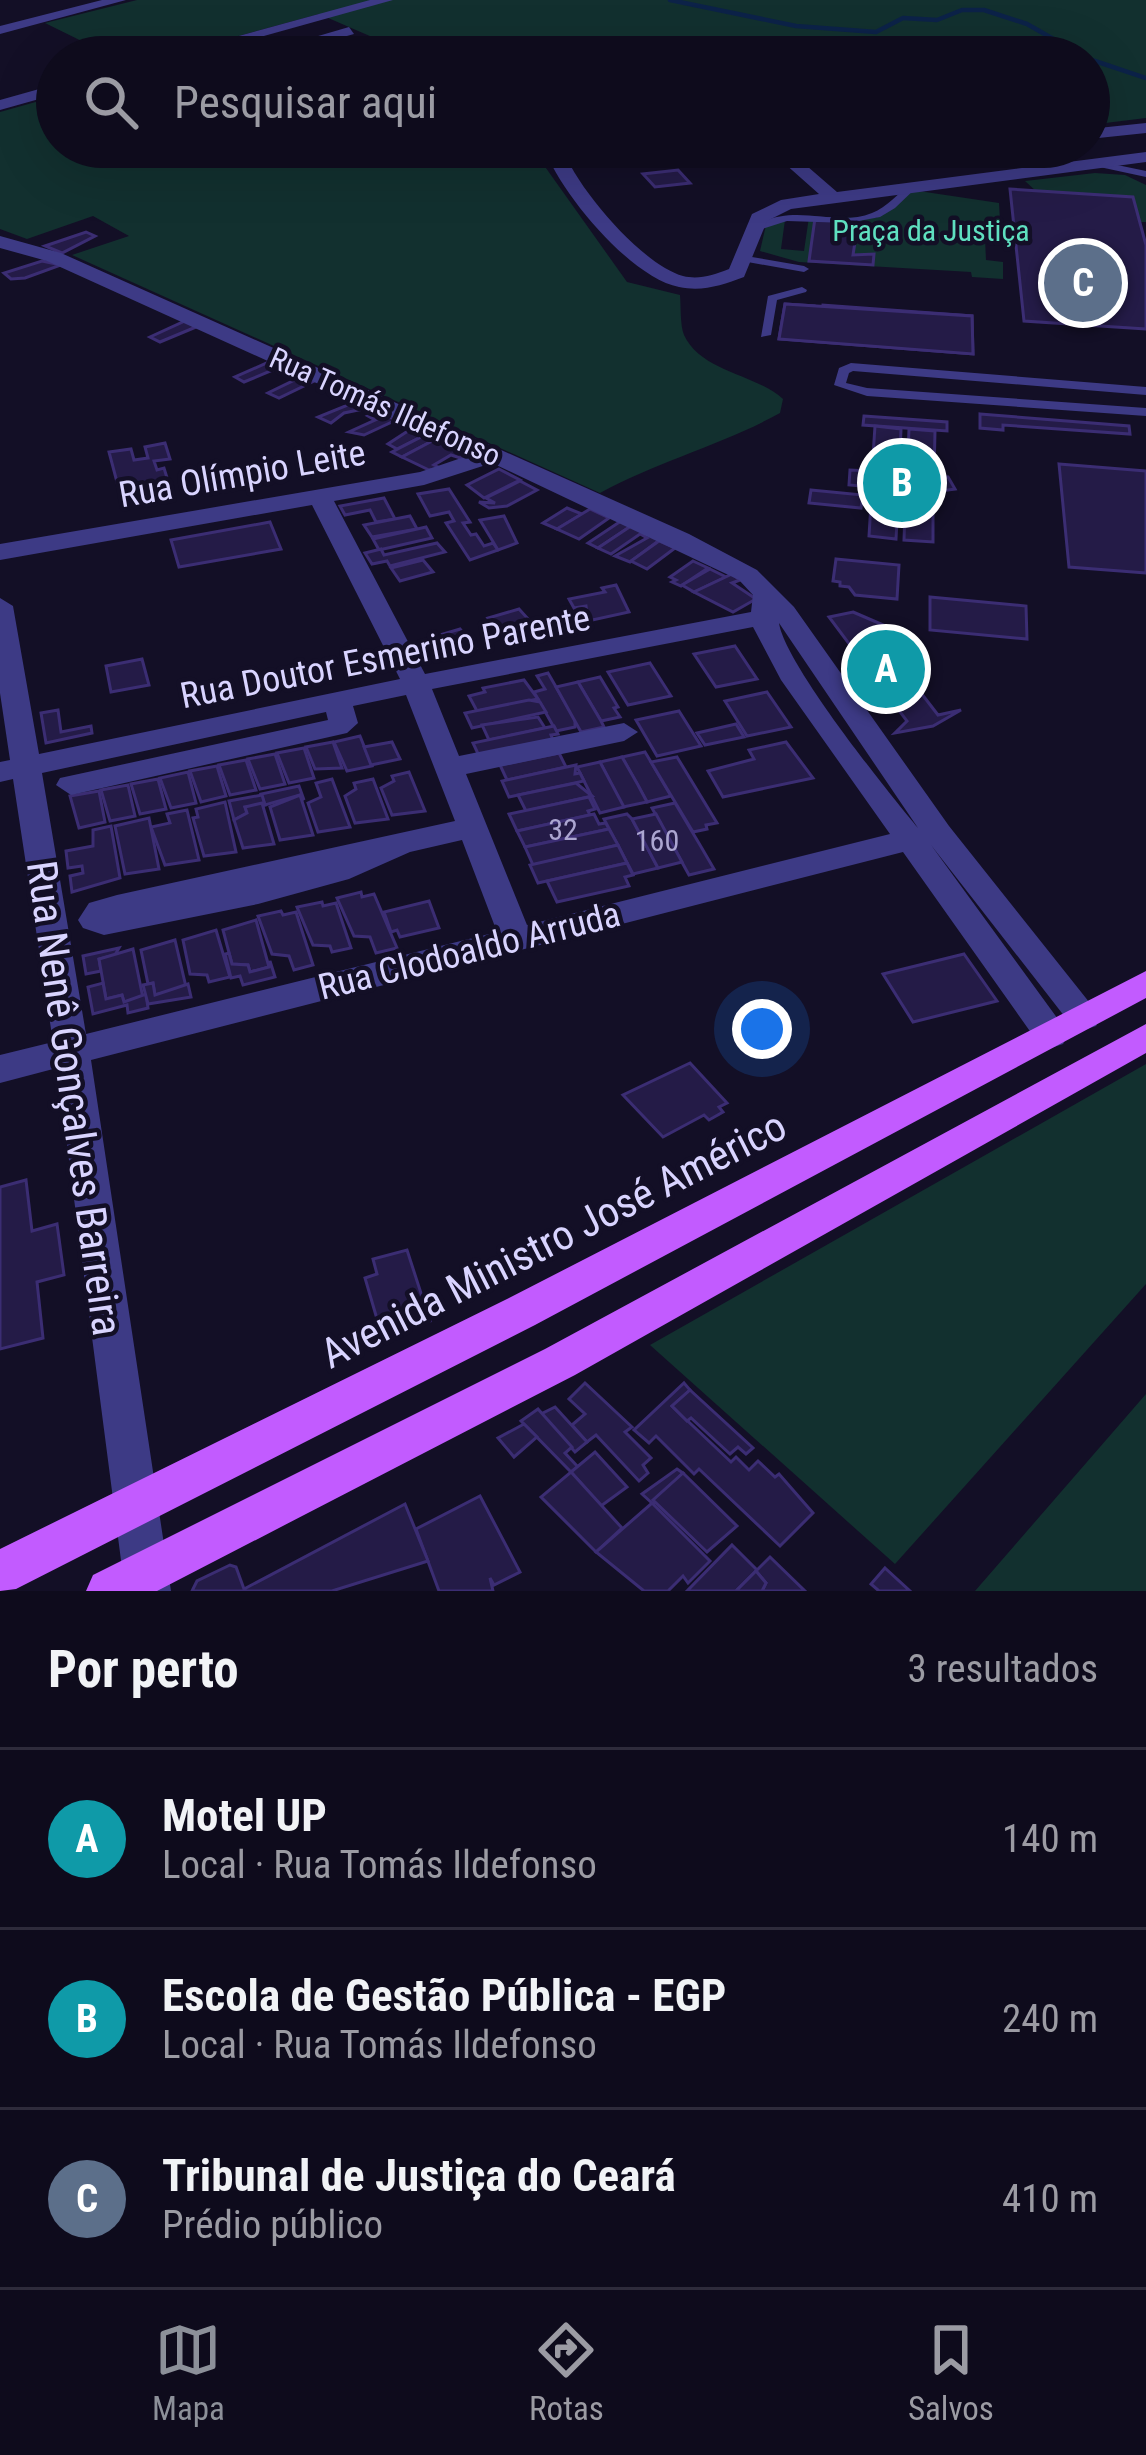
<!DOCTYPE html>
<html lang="pt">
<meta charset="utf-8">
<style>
:root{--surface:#0e0b1c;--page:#171425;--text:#f1f3f6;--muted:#9b9ba3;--line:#2e2b3b;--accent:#8c9099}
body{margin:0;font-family:"Roboto Condensed",sans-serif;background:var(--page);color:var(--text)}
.you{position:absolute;left:762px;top:1029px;width:42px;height:42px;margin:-30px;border:9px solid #fff;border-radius:50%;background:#1a73e8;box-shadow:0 0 0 18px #1a73e833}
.badge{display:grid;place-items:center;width:78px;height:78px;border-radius:50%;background:var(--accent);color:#fff;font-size:39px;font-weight:700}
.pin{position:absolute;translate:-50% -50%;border:6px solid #fff;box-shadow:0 3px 12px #0006}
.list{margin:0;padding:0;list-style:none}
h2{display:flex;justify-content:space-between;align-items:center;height:156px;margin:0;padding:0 48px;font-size:51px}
h2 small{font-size:39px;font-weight:400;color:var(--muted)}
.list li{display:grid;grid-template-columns:78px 1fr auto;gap:36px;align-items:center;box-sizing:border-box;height:180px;padding:0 48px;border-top:3px solid var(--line)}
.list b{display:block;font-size:45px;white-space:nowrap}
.list p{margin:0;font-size:39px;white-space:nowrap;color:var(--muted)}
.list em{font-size:39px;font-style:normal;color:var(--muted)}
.icon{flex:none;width:66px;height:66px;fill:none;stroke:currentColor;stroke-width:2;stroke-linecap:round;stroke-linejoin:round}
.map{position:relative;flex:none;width:1146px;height:1591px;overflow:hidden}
.search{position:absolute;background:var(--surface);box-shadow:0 12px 48px #0002;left:36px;right:36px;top:36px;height:132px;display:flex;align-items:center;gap:30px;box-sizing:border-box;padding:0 42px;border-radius:66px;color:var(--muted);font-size:45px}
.sheet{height:696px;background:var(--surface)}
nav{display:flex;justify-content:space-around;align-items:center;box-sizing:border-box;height:168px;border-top:3px solid var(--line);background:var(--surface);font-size:33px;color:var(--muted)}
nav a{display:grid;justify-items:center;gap:6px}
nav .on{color:var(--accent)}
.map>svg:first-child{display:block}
</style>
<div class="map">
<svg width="1146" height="1591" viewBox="0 0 1146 1591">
<rect width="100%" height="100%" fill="#130f26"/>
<g fill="#12302f">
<path d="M137 0H1146V118L1089 125V57H322L379 40 319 14 161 57H114L45 23Z"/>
<path d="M57 96V147H531L627 282 680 295C681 307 680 325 684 335 701 372 756 374 783 399L780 413C722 445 658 461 600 493L72 255 129 236 93 216 27 239 0 229V112Z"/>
<path d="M1095 173 1125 175 1146 185V222H1140L1133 197 1036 191 1025 181Z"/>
<path d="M912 190 999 203 1001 239H985L986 260 1003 262V279L972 277 971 272 799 262 760 251 766 225 785 220 781 249 804 251 809 217 876 218Z"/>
<path d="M1146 1064V1284L895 1564 650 1345Z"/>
<path d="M1146 1394V1591H975Z"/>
</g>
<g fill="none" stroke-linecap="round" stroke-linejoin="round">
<g stroke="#0c2248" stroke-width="4.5">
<path d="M670 0 796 26 876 32 903 18 937 20 962 10H984L1027 24 1085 57"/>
<path d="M1089 59 1146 78"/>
</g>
</g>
<g fill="#241b47" stroke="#3b2d73" stroke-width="3">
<path d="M678 170 690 183 655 187 643 174Z"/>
<path d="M1010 189 1133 197 1146 245V329L1024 321Z"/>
<path d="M815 218 857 220 856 232 870 238 855 242 853 255 874 254 873 265 809 261Z"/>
<path d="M86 232 95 236 62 253 45 246Z"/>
<path d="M42 261 61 265 25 278 11 279 4 273Z"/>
<path d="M785 304 814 306 812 320 822 321 823 305 972 316 973 354 779 339Z"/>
<path d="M785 304 972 316 973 354 779 339Z"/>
<path d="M185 321 196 327 160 342 150 337Z"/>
<path d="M269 362 280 367 244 382 235 377Z"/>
<path d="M301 377 312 382 279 398 268 393Z"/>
<path d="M350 404 363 409 344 413 331 423 318 417Z"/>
<path d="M378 412 396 420 364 435 349 432 375 420 368 416Z"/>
<path d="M980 414 1129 426 1130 434 1003 425V430L980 428Z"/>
<path d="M864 416 947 422V431L863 425Z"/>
<path d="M875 426 901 429 899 478H907L909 429 935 431 934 476 948 477 955 489 933 492V542L904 540 906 485H899L896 539 869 536 872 487 849 485 850 470 872 471Z"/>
<path d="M411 429 425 435 397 449 388 444Z"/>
<path d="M425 435 436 439 402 457 392 452Z"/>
<path d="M436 439 469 454 460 458 451 455 434 465 440 468 429 470 402 457Z"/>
<path d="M165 443 170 459 154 461 157 470 164 468 168 481 118 486 109 452 131 449 134 460 148 458 145 447Z"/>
<path d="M1059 464 1146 471V573L1069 567Z"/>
<path d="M499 469 520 480 484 498 467 485Z"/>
<path d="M520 481 537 490 507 506 489 508 479 502 495 503 486 498Z"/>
<path d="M449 489 470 522 463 523 471 535 476 534 484 546 493 543 498 550 470 560 446 523 454 521 449 512 430 516 418 494Z"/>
<path d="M811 490 863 495 861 508 809 503Z"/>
<path d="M384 498 395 519 376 522 370 510 345 515 340 506Z"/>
<path d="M567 508 582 514 557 529 543 523Z"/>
<path d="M590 509 609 518 579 539 557 529Z"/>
<path d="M410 516 417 529 372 537 364 525Z"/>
<path d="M504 516 517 543 498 550 480 520Z"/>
<path d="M621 521 631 526 598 548 588 543Z"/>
<path d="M270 522 281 549 179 567 171 540Z"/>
<path d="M631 526 643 532 611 554 598 548Z"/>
<path d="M426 527 432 538 379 550 373 539Z"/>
<path d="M645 533 661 539 630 562 615 556 647 538 642 535Z"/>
<path d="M659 541 675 548 647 569 631 561Z"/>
<path d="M437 543 445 552 390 566 387 561 372 564 365 553 381 549 384 555Z"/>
<path d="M836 559 899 565 897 599 855 595 849 587 840 586V582L833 581Z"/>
<path d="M423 560 433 572 400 581 391 568Z"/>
<path d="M693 561 708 568 681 586 672 582 676 580 670 577Z"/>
<path d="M710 569 726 577 694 592 682 585Z"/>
<path d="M732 574 740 580 732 583 756 599 733 612 694 592Z"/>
<path d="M616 585 629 612 588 621 586 606 574 608 569 599 605 592 602 588Z"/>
<path d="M930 597 1026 606 1027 639 930 630Z"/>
<path d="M519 609 529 620 516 624 525 635 506 640 488 618Z"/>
<path d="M853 612 895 630 902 637 881 641 938 715 961 710 933 726 895 733 907 721 829 617Z"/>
<path d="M460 629 475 648 458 653 443 634Z"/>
<path d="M735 646 757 679 716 687 694 654Z"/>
<path d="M142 659 149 685 111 692 106 666Z"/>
<path d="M650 663 671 696 628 705 608 672Z"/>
<path d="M548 673 575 720V727L556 731 534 692 545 689 537 676Z"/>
<path d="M600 677 618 707 614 708 620 717 601 721 578 682Z"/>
<path d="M524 680 538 699 477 711 469 696 485 692 483 688Z"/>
<path d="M578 682 601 721 604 727 581 732 556 687Z"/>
<path d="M767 692 791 727 747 736 725 701Z"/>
<path d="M529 700 540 702 546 712 472 728 465 713Z"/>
<path d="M58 710 61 732 91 726 92 733 46 743 41 713Z"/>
<path d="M679 711 701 746 657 756 636 720Z"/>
<path d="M538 717 545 728 489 740 482 725Z"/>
<path d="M736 724 744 737 705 745 697 733Z"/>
<path d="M554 726 558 734 551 735 554 743 480 758 473 743Z"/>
<path d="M360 736 372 766 347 771 334 742Z"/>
<path d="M333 742 342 768 315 769 306 747Z"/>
<path d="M392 742 400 759 371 765 364 747Z"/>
<path d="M786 742 813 778 723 797 708 771 754 759 749 750Z"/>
<path d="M304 748 314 778 289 783 277 753Z"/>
<path d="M645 752 651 762 671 796 647 802 622 757Z"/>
<path d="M559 753 566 767 507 780 500 765Z"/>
<path d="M275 754 285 784 260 789 248 759Z"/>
<path d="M622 757 638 785 647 802 623 807 600 762Z"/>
<path d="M677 757 717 823 706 825 707 829 693 832 651 762Z"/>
<path d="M246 760 256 790 230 795 219 765Z"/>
<path d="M600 762 624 807 600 813 577 767Z"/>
<path d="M576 765 575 774 580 773 584 781 509 797 502 781Z"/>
<path d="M217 766 226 796 201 802 190 771Z"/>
<path d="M188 772 196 803 171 808 160 778Z"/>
<path d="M409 772 425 811 392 815 381 788 394 781 392 776Z"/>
<path d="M158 779 166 809 140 814 131 784Z"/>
<path d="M332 779 350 827 318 832 308 803 321 797 316 783Z"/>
<path d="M373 779 388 819 355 823 345 796 356 789 354 783Z"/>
<path d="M576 783 592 796 526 811 518 795Z"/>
<path d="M128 785 135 816 110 821 101 790Z"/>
<path d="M299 786 304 800 300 795 265 805 261 794Z"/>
<path d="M99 791 105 822 79 828 70 796Z"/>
<path d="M262 795 265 805 245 807 247 813 234 820 229 801Z"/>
<path d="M300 795 313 835 280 840 270 807Z"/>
<path d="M589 797 595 809 588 811 590 815 517 831 509 814Z"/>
<path d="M225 802 236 852 204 856 193 818 198 817 196 809Z"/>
<path d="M262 803 274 844 243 848 234 820 247 813 245 807Z"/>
<path d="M675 803 700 845 714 869 689 875 652 808Z"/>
<path d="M187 810 199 860 165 865 151 827 170 823 167 814Z"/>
<path d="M594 814 599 824 606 823 609 829 525 847 517 831Z"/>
<path d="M627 814 632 819 658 868 633 874 604 819Z"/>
<path d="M656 814 682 862 658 868 632 819Z"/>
<path d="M149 818 159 869 125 874 115 826Z"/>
<path d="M111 826 120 878 72 892 70 876 83 873 82 866 68 868 66 851 93 846V830Z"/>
<path d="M609 829 618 845 533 865 525 847Z"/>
<path d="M618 845 627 863 538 883 530 865Z"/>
<path d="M627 863 633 875 625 877 629 886 557 902 547 881Z"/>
<path d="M361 892 362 897 374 894 397 948 376 953 370 937 354 936 337 898Z"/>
<path d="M429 901 439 928 400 937 397 930 391 932 384 912Z"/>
<path d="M322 902 323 906 336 903 351 948 332 952 330 946 313 945 297 907Z"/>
<path d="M281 911 283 915 296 912 313 965 294 970 289 956 272 954 258 916Z"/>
<path d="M256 920 269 967 250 972 248 965 232 964 223 930Z"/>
<path d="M216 930 230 977 209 982 207 975 190 974 183 940Z"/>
<path d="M175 940 186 987 155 995 153 983 148 984 141 950Z"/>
<path d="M119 948 115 955 99 959 101 971 86 974 83 956Z"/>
<path d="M133 949 143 998 124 1002 122 995 106 999 99 959Z"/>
<path d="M229 953 232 964 248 965 250 972 269 967 270 961 275 977 243 985 240 976 231 978 225 954Z"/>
<path d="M964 954 997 1001 913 1022 883 974Z"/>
<path d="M103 983 106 999 122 995 124 1002 146 994 148 1008 128 1013 127 1005 93 1014 88 987Z"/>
<path d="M153 983 155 995 188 984 191 997 148 1004 143 985Z"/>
<path d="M690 1063 727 1103 719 1107 723 1112 709 1120 704 1115 663 1137 623 1095Z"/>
<path d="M26 1180 32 1231 57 1224 64 1275 37 1282 43 1338 0 1349V1187Z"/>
<path d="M407 1250 430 1321 382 1336 365 1278 377 1274 373 1259Z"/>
<path d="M585 1383 632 1427 625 1432 651 1458 643 1465 648 1473 639 1481 596 1435 587 1442 572 1425 585 1414 569 1399Z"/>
<path d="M684 1383 690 1390 672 1406 731 1462 736 1457 749 1470 758 1461 775 1477 779 1474 813 1513 780 1546 699 1469 694 1474 656 1436 649 1443 634 1430Z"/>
<path d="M690 1390 753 1448 746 1454 738 1447 730 1454 691 1418 687 1421 672 1406Z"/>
<path d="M555 1407 587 1442 575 1452 541 1414Z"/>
<path d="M538 1409 572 1447 565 1453 578 1467 571 1472 521 1421Z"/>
<path d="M524 1424 537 1437 514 1457 498 1438Z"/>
<path d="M595 1452 627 1487 601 1506 571 1472Z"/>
<path d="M677 1469 683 1473 653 1504 642 1494Z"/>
<path d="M571 1472 622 1528 596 1552 541 1497Z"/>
<path d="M683 1473 737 1526 707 1552 653 1500Z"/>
<path d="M480 1496 520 1572 494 1585 490 1578 493 1591H439L416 1529Z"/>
<path d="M652 1503 710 1561 688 1583 683 1576 668 1591H644L596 1552Z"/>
<path d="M405 1504 428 1561 332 1591H192L197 1581 230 1565 236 1567 244 1589Z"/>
<path d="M732 1545 757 1570 736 1591H687Z"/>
<path d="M770 1557 805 1591H762L766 1583 756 1571Z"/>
<path d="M885 1568 910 1591H879L871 1584Z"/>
<path d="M756 1571 766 1583 762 1591H736Z"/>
</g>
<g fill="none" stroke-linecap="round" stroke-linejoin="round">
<g fill="#3d3a85" fill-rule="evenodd">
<path d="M1098 161 1146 171V177L1095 166 1093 164Z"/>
<path d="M911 183 919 185 895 208 880 217 848 223 787 221 753 232 748 229C795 199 832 229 872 213 887 207 899 193 911 183Z"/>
<path d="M746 256 804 266 809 269 804 272 742 261V257Z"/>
<path d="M802 287 807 290 806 292 777 300 771 335 761 337 768 296Z"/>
<path d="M851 363 1146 387V395L853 371 849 373 846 383 867 388 1146 408V416L867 396 834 385 839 368Z"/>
</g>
<g fill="#3d3a85" fill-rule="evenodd">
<path d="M102 0H126L0 34V26Z"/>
<path d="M370 0H393L188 57H162Z"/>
<path d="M349 27 354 34 271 57H246Z"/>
<path d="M57 84V94L0 110V100Z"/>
<path d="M1146 123V133L1089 139V129Z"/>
<path d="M544 147H562C575 186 642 265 683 276 699 280 713 275 729 269L752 214 781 200 819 194 766 147H785L837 192 1146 152V162L791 209 767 221 744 277C722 285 703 292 679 287 631 278 559 192 544 147Z"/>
<path d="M817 147H991C959 167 865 154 826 152Z"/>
<path d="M0 236 61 253 689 534 757 570 794 607 949 826 1101 1017 1096 1026 1084 1030 1072 1026 931 845 1063 1026 1068 1035 1063 1044 1051 1048 1039 1044 903 852 91 1060 171 1591H125L57 1068 0 1083V1055L53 1042 13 779 0 782V762L10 760 0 693V598L13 606 39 754 400 679 312 505 0 560V544L420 472 473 454 47 261 0 248ZM492 463 739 580 753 595 751 612 425 674 334 501 424 485ZM779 623 918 828C888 792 785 664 779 623ZM753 627 781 680 890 834 527 925 466 774 624 741 638 732 624 723 459 756 432 689ZM406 695 455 821 117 895 89 903 78 920 83 928 104 935 258 904 349 879 410 852 462 840 497 932 86 1034 42 773 326 712 328 720 60 778 56 785 71 795 347 733 358 723 353 706Z"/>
</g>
<g fill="#c25bff" fill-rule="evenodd">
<path d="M1146 971V998L535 1325 16 1589 0 1591V1549L507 1299Z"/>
<path d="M1146 1024V1053L575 1375 157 1591H86L93 1575 545 1349Z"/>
</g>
</g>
<g text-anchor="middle" stroke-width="9" stroke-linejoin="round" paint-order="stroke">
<g font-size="30" fill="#5fe0c0" stroke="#130f26">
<text x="931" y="241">Praça da Justiça</text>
</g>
<g font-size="30" fill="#d9d4ff" stroke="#130f26">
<text transform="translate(385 407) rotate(24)" y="10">Rua Tomás Ildefonso</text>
</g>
<g font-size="30" fill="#aca6d1">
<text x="563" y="840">32</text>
<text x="657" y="851">160</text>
</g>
<g font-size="36" fill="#d9d4ff" stroke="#130f26">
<text transform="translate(242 473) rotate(-10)" y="13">Rua Olímpio Leite</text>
<text transform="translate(385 656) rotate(-11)" y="13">Rua Doutor Esmerino Parente</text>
<text transform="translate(469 950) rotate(-14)" y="13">Rua Clodoaldo Arruda</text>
</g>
<g font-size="42" fill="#d9d4ff" stroke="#130f26">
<text transform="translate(75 1098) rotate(82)" y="15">Rua Nenê Gonçalves Barreira</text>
<text transform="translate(553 1239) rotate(-27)" y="15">Avenida Ministro José Américo</text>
</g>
</g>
</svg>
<div class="you"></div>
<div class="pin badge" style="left:886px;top:669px;background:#0f9aa8">A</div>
<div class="pin badge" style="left:902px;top:483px;background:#0f9aa8">B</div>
<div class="pin badge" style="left:1083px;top:283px;background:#5c6f8a">C</div>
<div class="search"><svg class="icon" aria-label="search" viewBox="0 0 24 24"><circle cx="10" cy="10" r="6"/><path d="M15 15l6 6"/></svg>Pesquisar aqui</div>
</div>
<section class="sheet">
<h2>Por perto<small>3 resultados</small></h2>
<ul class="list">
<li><span class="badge" style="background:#0f9aa8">A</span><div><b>Motel UP</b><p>Local · Rua Tomás Ildefonso</p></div><em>140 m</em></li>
<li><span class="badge" style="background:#0f9aa8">B</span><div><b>Escola de Gestão Pública - EGP</b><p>Local · Rua Tomás Ildefonso</p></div><em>240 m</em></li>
<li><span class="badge" style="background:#5c6f8a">C</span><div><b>Tribunal de Justiça do Ceará</b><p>Prédio público</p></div><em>410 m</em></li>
</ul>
</section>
<nav>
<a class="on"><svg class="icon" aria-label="map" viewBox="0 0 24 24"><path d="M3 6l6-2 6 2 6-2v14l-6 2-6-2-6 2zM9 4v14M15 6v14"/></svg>Mapa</a>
<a><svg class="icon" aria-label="directions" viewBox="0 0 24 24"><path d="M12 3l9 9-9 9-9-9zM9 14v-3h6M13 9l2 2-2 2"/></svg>Rotas</a>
<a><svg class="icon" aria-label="saved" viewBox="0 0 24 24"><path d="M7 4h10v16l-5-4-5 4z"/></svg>Salvos</a>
</nav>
